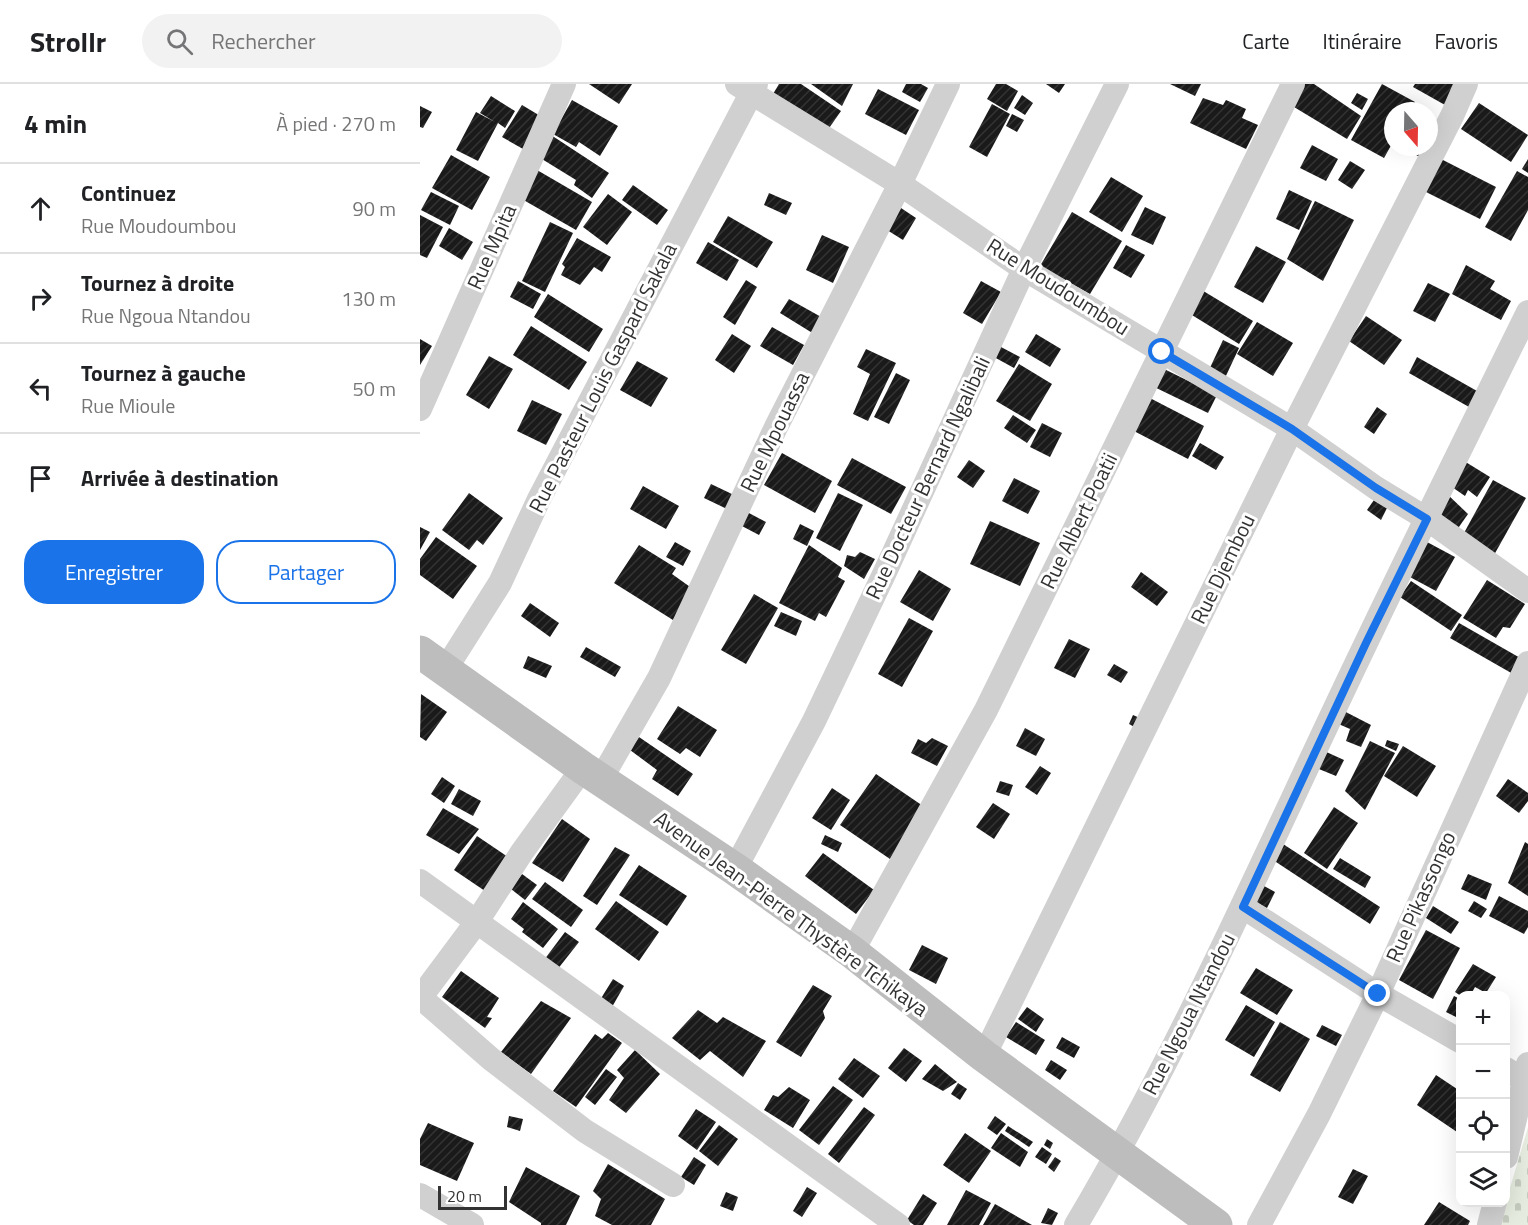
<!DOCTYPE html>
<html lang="fr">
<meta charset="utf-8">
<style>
:root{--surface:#fff;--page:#f2f2f2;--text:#202124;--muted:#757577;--line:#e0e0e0;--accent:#1a73e8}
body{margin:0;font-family:"Titillium Web",sans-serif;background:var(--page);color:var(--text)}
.controls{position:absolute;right:18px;bottom:18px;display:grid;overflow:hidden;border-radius:12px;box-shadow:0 6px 24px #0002}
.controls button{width:54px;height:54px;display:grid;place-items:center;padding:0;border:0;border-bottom:2px solid var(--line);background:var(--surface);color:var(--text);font:30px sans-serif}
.compass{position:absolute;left:964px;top:18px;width:54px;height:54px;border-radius:50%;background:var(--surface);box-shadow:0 6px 24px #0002;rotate:160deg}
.scale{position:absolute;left:18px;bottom:15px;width:69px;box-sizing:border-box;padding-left:6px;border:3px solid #333;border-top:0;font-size:16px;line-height:21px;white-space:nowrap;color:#333;-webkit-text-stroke:4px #fff;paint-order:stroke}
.stop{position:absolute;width:18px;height:18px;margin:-14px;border:4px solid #1a73e8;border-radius:50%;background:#fff}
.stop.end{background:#1a73e8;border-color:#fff;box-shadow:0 2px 6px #0008}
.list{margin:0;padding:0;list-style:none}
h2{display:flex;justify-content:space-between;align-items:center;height:78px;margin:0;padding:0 24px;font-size:26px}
h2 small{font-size:20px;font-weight:400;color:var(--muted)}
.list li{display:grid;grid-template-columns:39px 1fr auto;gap:18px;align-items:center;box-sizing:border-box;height:90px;padding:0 24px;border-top:2px solid var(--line)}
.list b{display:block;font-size:22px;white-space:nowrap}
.list p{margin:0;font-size:20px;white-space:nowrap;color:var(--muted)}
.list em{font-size:20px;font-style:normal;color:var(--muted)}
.actions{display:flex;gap:12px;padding:18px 24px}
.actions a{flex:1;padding:14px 0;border:2px solid var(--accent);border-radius:24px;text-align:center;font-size:21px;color:var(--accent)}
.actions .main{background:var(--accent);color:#fff}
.icon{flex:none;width:33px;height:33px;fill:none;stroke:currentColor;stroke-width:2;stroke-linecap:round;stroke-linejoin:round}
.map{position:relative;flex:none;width:1108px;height:1141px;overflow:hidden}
header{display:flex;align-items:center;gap:36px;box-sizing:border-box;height:84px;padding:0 30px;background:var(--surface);border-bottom:2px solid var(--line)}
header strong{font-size:28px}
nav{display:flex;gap:33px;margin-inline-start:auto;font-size:21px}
.search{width:420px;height:54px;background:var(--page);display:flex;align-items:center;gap:15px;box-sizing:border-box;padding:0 21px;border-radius:33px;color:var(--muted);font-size:22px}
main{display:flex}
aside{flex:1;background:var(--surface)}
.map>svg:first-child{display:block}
</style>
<header>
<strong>Strollr</strong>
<div class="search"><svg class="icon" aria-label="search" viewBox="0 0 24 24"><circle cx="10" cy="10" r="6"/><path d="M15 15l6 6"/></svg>Rechercher</div>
<nav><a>Carte</a><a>Itinéraire</a><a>Favoris</a></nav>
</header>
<main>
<aside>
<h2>4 min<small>À pied · 270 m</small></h2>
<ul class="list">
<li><svg class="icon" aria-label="ahead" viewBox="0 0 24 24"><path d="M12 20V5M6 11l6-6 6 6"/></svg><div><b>Continuez</b><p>Rue Moudoumbou</p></div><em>90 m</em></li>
<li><svg class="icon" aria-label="right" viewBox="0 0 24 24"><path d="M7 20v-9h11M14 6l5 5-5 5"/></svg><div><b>Tournez à droite</b><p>Rue Ngoua Ntandou</p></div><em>130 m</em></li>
<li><svg class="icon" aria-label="left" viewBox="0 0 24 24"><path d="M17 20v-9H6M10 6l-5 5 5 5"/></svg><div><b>Tournez à gauche</b><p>Rue Mioule</p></div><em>50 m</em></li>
<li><svg class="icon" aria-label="arrive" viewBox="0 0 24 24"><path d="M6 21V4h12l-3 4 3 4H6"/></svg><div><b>Arrivée à destination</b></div></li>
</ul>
<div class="actions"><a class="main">Enregistrer</a><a>Partager</a></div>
</aside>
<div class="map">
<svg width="1108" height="1141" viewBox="0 0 1108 1141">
<defs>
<pattern id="cemetery-stones" width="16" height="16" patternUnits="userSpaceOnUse" patternTransform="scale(1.5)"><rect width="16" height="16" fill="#e6ecdf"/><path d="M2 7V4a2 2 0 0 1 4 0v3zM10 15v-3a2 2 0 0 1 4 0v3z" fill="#c6cbc0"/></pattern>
<pattern id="building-hatch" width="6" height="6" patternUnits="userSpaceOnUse" patternTransform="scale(1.5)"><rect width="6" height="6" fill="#1a1a1a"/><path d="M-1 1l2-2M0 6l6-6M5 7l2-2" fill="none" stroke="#333"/></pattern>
</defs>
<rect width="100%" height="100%" fill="#fff"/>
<path fill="url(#cemetery-stones)" d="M1108 1043V1141H1079Z"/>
<g fill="url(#building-hatch)">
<path d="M169 0H212L199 20Z"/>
<path d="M359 0H381L421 27 407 47 353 10Z"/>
<path d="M391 0H433L422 22Z"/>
<path d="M486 0H501L508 4 500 18 482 8Z"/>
<path d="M576 0H586L598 7 587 27 567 15Z"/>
<path d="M626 0H645L639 9Z"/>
<path d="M750 0H781L775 12Z"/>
<path d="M878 0H894L941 32 927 55 869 20Z"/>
<path d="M962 0 995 18 990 27H973V58L964 74 931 56Z"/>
<path d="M995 0H1036L1025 21 993 3Z"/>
<path d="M458 5 499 26 486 51 445 30Z"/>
<path d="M937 9 948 15 942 26 931 19Z"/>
<path d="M602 11 613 19 605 31 594 24Z"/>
<path d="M71 12 95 27 85 44 78 39 58 77 36 66 56 28 75 38 60 29Z"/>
<path d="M783 14 803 21 806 16 826 25 822 34 838 41 826 65 770 39Z"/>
<path d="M152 16 198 42 180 72 159 58 156 63 133 50Z"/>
<path d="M1059 19 1108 51 1091 78 1041 45Z"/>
<path d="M572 20 590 30 567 73 549 63Z"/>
<path d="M102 21 122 33 103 65 82 53Z"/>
<path d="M0 22 12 28 3 44 0 43Z"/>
<path d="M592 30 604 36 597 48 586 42Z"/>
<path d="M131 51 189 89 172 114 154 101 156 96 117 72Z"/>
<path d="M892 61 918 75 906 97 880 84Z"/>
<path d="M987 63H1005L1000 73 986 66Z"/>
<path d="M31 71 70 93 52 126 12 104Z"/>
<path d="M1021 75 1076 103 1060 135 1004 107Z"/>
<path d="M1108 75V89L1102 85Z"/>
<path d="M930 77 945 86 932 105 918 96Z"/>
<path d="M117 86 172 118 156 146 100 114Z"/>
<path d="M1097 87 1108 93V126L1091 157 1065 143Z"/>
<path d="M691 93 723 112 702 148 669 128Z"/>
<path d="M213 101 248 126 237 141 202 116Z"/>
<path d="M869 106 892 117 879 146 856 135Z"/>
<path d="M11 108 39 122 30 141 1 126Z"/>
<path d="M349 109 372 119 366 131 344 121Z"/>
<path d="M188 110 212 128 187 161 163 143Z"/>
<path d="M895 117 934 136 903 197 867 175Z"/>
<path d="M725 123 746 133 733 161 711 151Z"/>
<path d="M481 124 496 134 483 156 467 146Z"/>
<path d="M652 128 702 157 670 210 620 182Z"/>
<path d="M0 131 23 143 7 174 0 171Z"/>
<path d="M308 132 353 158 337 184 293 158Z"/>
<path d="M130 138 153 149 125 208 102 197Z"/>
<path d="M29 144 53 158 42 176 19 162Z"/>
<path d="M402 151 429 163 413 199 386 186Z"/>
<path d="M157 154 191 173 182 188 174 183 160 201 141 191 145 183 142 180Z"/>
<path d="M288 158 319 176 307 197 276 179Z"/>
<path d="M706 161 725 171 711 194 693 184Z"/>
<path d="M836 162 866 178 843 219 814 203Z"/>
<path d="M1046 181 1075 197 1070 205 1091 217 1081 236 1032 210Z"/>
<path d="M326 196 337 203 315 241 303 233Z"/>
<path d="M98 197 121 210 113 225 90 213Z"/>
<path d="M561 197 581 208 562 240 543 229Z"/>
<path d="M1008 199 1030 210 1015 238 993 227Z"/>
<path d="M780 205 833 237 819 260 767 228Z"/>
<path d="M128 210 183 245 169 268 114 233Z"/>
<path d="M369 215 403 234 394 250 360 229Z"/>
<path d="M946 232 982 256 964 281 929 257Z"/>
<path d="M837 238 873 259 853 292 817 270Z"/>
<path d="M111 242 167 278 149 306 93 271Z"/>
<path d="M352 243 384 261 373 281 340 262Z"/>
<path d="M312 250 331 262 314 289 295 276Z"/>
<path d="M616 250 641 265 630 283 605 268Z"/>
<path d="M0 255 12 262 0 281Z"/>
<path d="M803 256 819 264 804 296 788 288Z"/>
<path d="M581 263 600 273 594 284 574 273Z"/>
<path d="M446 265 476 279 448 337 433 330 450 290 437 283Z"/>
<path d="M69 272 93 285 69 325 46 311Z"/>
<path d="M997 273 1057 307 1049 323 989 289Z"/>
<path d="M217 277 248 294 231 323 200 306Z"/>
<path d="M599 280 632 300 610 337 576 317Z"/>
<path d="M738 282 797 311 788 329 728 300Z"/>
<path d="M476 289 490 296 469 340 454 333Z"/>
<path d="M726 312 784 342 768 375 710 345Z"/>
<path d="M112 316 142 330 126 361 97 347Z"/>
<path d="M957 323 967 330 954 350 944 343Z"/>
<path d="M593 331 616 346 607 359 584 344Z"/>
<path d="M622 339 642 349 630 373 610 363Z"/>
<path d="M780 359 804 373 796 386 772 372Z"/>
<path d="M362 369 412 397 395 429 344 401Z"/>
<path d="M432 374 486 403 471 430 417 401Z"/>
<path d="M549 376 565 387 553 404 537 393Z"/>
<path d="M1044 377 1070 393 1057 413 1048 406 1045 412 1029 401Z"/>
<path d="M594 394 620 407 608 430 582 417Z"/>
<path d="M1073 396 1106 414 1074 471 1044 449Z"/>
<path d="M291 400 314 411 307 425 284 414Z"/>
<path d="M223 402 259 422 246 445 210 425Z"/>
<path d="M49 409 83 434 63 461 57 456 49 466 22 446Z"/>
<path d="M418 409 443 421 420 467 396 454Z"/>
<path d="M1026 409 1048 430 1034 450 1013 434Z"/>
<path d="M954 416 967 424 961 436 947 426Z"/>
<path d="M327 428 346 438 339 451 320 441Z"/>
<path d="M570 437 620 459 600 502 550 480Z"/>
<path d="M380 440 394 447 387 462 373 455Z"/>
<path d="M0 443 10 448 0 466Z"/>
<path d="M16 453 57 482 33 515 0 491V475Z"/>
<path d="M255 458 271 467 263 482 246 473Z"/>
<path d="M1007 458 1035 473 1016 507 988 492Z"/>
<path d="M219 461 256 484 252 490 273 505 253 536 194 499Z"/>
<path d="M389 461 422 484 418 493 425 497 406 533 399 529 395 537 359 519Z"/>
<path d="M440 468 455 475 444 495 424 482 427 471 435 473Z"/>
<path d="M499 486 531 505 513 537 480 518Z"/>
<path d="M721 488 748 508 737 522 711 503Z"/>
<path d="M1067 496 1105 520 1090 544 1083 543 1076 554 1043 534Z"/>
<path d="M991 497 1042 531 1031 547 980 513Z"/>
<path d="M334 510 358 524 326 580 301 566Z"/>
<path d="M110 519 139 539 130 553 101 532Z"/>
<path d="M361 528 382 537 376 552 354 542Z"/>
<path d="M489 534 513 547 482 603 458 590Z"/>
<path d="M1039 539 1102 575 1093 590 1030 554Z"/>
<path d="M649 555 670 565 655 594 634 584Z"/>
<path d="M166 563 201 583 195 593 160 573Z"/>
<path d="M108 572 132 582 126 594 103 584Z"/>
<path d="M694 580 708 588 701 599 687 591Z"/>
<path d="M1 610 27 628 6 657 0 653Z"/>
<path d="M258 622 297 646 280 673 266 664 260 670 237 655Z"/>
<path d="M920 625 951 641 941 663 926 657 930 645 914 638Z"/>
<path d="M713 631 722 635 718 645 709 640Z"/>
<path d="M605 644 625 655 616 672 596 662Z"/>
<path d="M219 653 273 690 258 712 232 695 237 686 210 666Z"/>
<path d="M512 654 528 662 517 682 491 669 498 655 506 659Z"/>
<path d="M967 656 979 660 976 667 965 662Z"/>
<path d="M950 657 975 669 945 726 925 707Z"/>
<path d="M983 662 1016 682 997 713 964 692Z"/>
<path d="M902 666 924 676 916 692 894 683Z"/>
<path d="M620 682 631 689 617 711 605 703Z"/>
<path d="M456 690 506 724 470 775 420 741Z"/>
<path d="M22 693 35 702 24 719 11 710Z"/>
<path d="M1088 695 1108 709V717L1099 729 1076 712Z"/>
<path d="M580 697 593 701 589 712 576 708Z"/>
<path d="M412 704 430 716 411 746 392 734Z"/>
<path d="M39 705 61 717 53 732 31 720Z"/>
<path d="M573 719 590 730 574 755 556 743Z"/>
<path d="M914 723 938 739 907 785 884 769Z"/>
<path d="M23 724 59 745 39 770 6 751Z"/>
<path d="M142 735 170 755 143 798 112 779Z"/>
<path d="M405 751 422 759 418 768 401 760Z"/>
<path d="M57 752 88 773 65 807 34 786Z"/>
<path d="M1105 758 1108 760V812L1088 799Z"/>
<path d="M863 760 960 823 950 840 853 776Z"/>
<path d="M195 763 210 771 177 821 163 812Z"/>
<path d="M403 769 454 806 436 830 385 792Z"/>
<path d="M920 774 951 793 945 804 913 785Z"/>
<path d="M219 781 267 812 247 842 199 811Z"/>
<path d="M102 790 117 801 105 816 91 805Z"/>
<path d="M1048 790 1072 800 1066 816 1041 805Z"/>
<path d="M125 798 163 826 151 843 112 815Z"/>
<path d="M844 802 855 808 847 824 835 818Z"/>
<path d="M1079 812 1108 827V843L1104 850 1069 832Z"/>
<path d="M196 817 239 848 219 877 175 845Z"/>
<path d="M1054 817 1067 825 1061 834 1048 827Z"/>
<path d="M103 818 138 845 123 864 102 848 104 845 91 835Z"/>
<path d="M1013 822 1039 838 1031 850 1006 834Z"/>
<path d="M1006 846 1040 864 1013 915 979 896Z"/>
<path d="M145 848 159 858 137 886 124 876Z"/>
<path d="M502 861 528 874 516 900 489 886Z"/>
<path d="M1053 880 1076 893 1066 909 1055 903 1050 912H1041L1035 908Z"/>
<path d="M836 884 873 906 857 931 820 909Z"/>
<path d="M41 887 79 914 67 933 72 934 65 944 22 913Z"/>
<path d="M193 895 204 902 192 923 180 916Z"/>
<path d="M393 901 412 912 403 927 405 934 381 973 356 958Z"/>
<path d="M1034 912 1040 915V935L1026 928Z"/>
<path d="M121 917 151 934 111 990 81 968Z"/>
<path d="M826 921 855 938 834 973 805 956Z"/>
<path d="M607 923 624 935 616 948 598 935Z"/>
<path d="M278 926 297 939 303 933 346 957 323 993 290 967 280 976 252 954Z"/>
<path d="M596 938 625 956 616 971 586 953Z"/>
<path d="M860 938 890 955 860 1008 830 991Z"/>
<path d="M902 941 922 951 916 962 896 952Z"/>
<path d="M188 949 202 959 156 1023 133 1007 175 950 182 955Z"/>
<path d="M642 953 660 963 654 974 636 964Z"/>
<path d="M484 964 502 977 486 998 468 984Z"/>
<path d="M215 966 240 990 206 1029 189 1016 204 994 197 986Z"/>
<path d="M434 974 460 992 443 1014 418 995Z"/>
<path d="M631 976 647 986 640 996 625 986Z"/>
<path d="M515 980 537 998 523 1007 502 995Z"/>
<path d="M186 985 197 993 175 1021 165 1013Z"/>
<path d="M1016 991 1040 1007V1050L997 1021Z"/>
<path d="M538 999 547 1005 540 1016 531 1010Z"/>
<path d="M413 1002 433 1016 399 1061 379 1046Z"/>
<path d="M369 1003 390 1016 373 1044 344 1026 353 1011 358 1013Z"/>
<path d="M444 1023 455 1031 419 1079 408 1070Z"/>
<path d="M276 1025 296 1038 277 1066 258 1052Z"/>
<path d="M89 1032 103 1035 100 1047 87 1043Z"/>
<path d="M575 1032 586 1040 577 1051 567 1044Z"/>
<path d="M8 1039 54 1059 37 1097 0 1081V1055Z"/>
<path d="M299 1041 318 1055 298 1082 279 1067Z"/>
<path d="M588 1042 613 1058 609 1063 585 1047Z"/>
<path d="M545 1049 571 1067 549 1099 523 1081Z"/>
<path d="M581 1049 608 1068 600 1083 571 1064Z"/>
<path d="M627 1055 633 1059 630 1065 624 1061Z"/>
<path d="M622 1063 632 1070 626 1080 615 1073Z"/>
<path d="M274 1073 286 1081 274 1101 261 1093Z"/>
<path d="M635 1073 641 1077 634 1088 628 1083Z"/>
<path d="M188 1080 245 1115 231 1141H192L175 1132 181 1115 173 1107Z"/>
<path d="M106 1083 160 1112 146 1141H121V1139L89 1118Z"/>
<path d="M933 1085 948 1092 933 1120 918 1113Z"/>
<path d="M387 1103 397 1109 382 1133 373 1127Z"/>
<path d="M546 1106 571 1119 559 1141H527Z"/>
<path d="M306 1108 318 1113 313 1127 300 1122Z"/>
<path d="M503 1110 517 1119 503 1141H494L487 1136Z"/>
<path d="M1019 1118 1050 1137 1048 1141H1004Z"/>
<path d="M575 1120 612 1141H563Z"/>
<path d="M628 1124 638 1129 632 1141 621 1139Z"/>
</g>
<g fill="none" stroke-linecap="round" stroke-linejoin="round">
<g stroke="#d0d0d0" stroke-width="24">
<path d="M317 0 480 100 604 185 872 345 956 404 1007 435 1108 507"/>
<path d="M0 325 144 0"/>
<path d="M25 586 80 499 119 415 336 0"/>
<path d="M181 695 239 594 356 343 480 100 528 0"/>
<path d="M315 785 394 637 465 488 604 185 697 0"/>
<path d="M0 797 478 1141"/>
<path d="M823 823 958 910 1040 957"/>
<path d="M432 868 566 626 873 0"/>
<path d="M0 913 71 975 165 1047 253 1101"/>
<path d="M0 914 56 839 102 768 163 684"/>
<path d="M564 972 872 345 1032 32 1046 0"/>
<path d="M1086 985 1104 996"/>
<path d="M1086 1073 1108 980"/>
<path d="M0 1111 52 1141"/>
<path d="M656 1141C767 954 852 754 946 559 999 448 1054 338 1108 228"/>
<path d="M839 1141 899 1030 958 910 1108 579"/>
<path d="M1069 1141 1075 1118"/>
</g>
<path stroke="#bdbdbd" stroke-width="33" d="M0 568 163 684 315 785 432 868 564 972 796 1141"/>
</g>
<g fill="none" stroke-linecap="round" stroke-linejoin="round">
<path stroke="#1a73e8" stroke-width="8" d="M742 268 872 345 956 404 1007 435 946 559 823 823 958 910"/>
</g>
<g text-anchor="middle" stroke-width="6" stroke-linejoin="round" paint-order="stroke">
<g font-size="21" fill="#333" stroke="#fff">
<text transform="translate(72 163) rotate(-66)" y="7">Rue Mpita</text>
<text transform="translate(638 203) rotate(32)" y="7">Rue Moudoumbou</text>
<text transform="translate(183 294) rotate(-63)" y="7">Rue Pasteur Louis Gaspard Sakala</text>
<text transform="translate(355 348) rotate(-64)" y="7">Rue Mpouassa</text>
<text transform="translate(508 394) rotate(-65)" y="7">Rue Docteur Bernard Ngalibali</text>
<text transform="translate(659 437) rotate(-64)" y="7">Rue Albert Poatii</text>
<text transform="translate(803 485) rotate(-64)" y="7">Rue Djembou</text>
<text transform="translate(1001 813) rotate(-66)" y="7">Rue Pikassongo</text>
<text transform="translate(371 830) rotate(36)" y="7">Avenue Jean-Pierre Thystère Tchikaya</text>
<text transform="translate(769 930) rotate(-63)" y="7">Rue Ngoua Ntandou</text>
</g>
</g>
</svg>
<div class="controls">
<button>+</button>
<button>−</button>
<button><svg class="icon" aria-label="locate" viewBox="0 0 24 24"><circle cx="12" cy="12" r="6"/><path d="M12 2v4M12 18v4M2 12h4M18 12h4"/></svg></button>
<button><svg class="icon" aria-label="layers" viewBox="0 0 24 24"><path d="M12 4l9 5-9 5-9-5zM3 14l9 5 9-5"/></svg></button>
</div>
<svg class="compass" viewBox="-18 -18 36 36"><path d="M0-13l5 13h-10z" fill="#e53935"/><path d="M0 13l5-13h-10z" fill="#757577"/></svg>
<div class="scale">20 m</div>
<div class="stop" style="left:742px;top:268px"></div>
<div class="stop end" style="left:958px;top:910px"></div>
</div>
</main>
